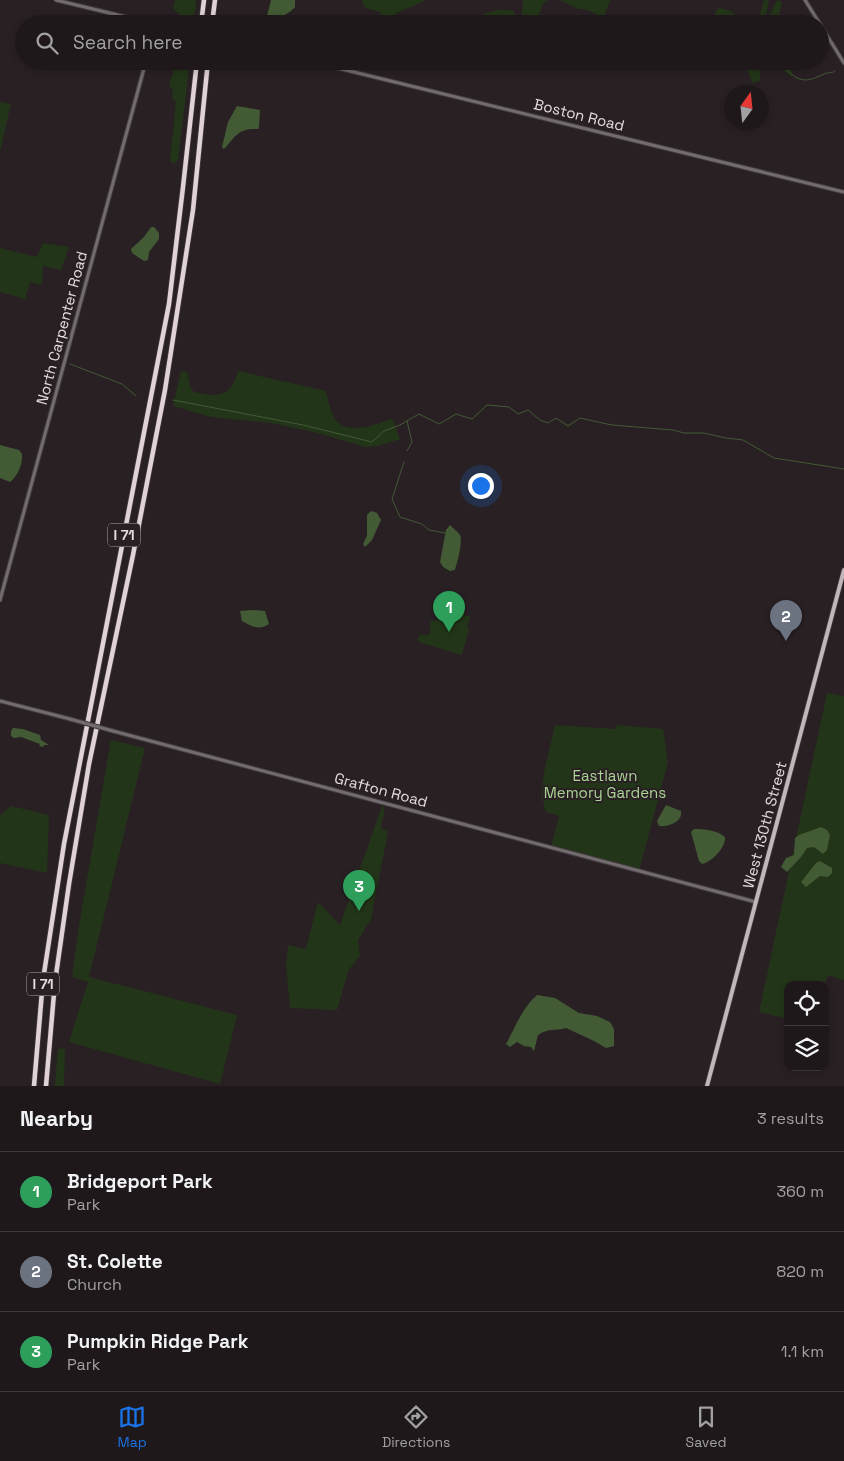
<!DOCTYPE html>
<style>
:root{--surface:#1f181b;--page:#272124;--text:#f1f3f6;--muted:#a1a0a3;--line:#3c373a;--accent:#1a73e8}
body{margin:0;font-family:"Space Grotesk",sans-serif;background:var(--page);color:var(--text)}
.controls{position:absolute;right:15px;bottom:15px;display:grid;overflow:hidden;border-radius:10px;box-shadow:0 2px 8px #0003}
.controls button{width:45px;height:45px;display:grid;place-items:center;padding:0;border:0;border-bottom:1px solid var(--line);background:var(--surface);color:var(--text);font:25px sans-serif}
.compass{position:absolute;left:724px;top:85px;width:45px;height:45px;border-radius:50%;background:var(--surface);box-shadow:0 2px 8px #0003;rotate:15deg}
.you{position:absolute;left:480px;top:485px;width:18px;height:18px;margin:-12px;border:4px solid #fff;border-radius:50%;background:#1a73e8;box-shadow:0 0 0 8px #1a73e833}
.badge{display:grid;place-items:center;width:32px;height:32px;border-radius:50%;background:var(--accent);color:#fff;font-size:16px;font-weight:700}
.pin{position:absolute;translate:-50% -41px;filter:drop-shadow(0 1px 2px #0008)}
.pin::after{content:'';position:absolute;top:26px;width:18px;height:15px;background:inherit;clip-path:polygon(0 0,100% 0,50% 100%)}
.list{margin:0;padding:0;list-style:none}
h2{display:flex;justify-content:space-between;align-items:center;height:65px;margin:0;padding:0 20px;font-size:21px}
h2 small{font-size:16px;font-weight:400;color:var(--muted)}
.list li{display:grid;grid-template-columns:32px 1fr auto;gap:15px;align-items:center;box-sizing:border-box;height:80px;padding:0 20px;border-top:1px solid var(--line)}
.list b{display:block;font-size:19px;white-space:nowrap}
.list p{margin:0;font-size:16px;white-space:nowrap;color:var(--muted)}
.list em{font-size:16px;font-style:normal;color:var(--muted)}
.icon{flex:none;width:28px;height:28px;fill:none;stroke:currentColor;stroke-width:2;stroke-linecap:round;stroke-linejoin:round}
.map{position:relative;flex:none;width:844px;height:1086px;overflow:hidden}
.search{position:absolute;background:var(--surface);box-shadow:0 2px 8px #0003;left:15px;right:15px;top:15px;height:55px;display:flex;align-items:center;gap:12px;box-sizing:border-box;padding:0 18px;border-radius:28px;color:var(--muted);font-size:19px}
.sheet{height:305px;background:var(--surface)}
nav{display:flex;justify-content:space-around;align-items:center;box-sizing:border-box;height:70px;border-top:1px solid var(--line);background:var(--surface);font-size:14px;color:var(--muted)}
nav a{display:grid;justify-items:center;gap:2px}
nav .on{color:var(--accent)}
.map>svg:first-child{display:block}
</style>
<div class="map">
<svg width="844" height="1086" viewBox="0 0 844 1086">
<rect width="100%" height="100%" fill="#292024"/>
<g fill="#233518">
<path d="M175 0H196L195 14 184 19 173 8Z"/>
<path d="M362 0H425C412 9 395 9 387 23L381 21V12L365 8Z"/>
<path d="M523 0H548L544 2 535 24H521Z"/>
<path d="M559 0H610L604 18 588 10 578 9Z"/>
<path d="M764 0H769L765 21H767L776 2 778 0 782 2 777 24H757Z"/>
<path d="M718 8C728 9 738 13 740 24 730 24 721 25 712 19Z"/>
<path d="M501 9 514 11 517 24H491L483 14Z"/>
<path d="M178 61H190L178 160 174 164 170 161 176 102 172 99 173 90 169 86 175 65Z"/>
<path d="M719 61H792V77L776 64 772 67 765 63 757 67 760 73V81L752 83 748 71 719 66Z"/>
<path d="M0 102 11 104 0 151Z"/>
<path d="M43 243 69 247 61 270 43 266 42 285 30 282 25 299 0 292V248L37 257Z"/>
<path d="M181 371 187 372C189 377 189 387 193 391 196 393 201 393 204 394 224 398 233 390 238 371L326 391C328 398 329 406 332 413 343 439 373 425 392 419L400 439 378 446 365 447 318 433 271 423 211 417 173 406Z"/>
<path d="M440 609 471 617 467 625 469 629 462 655 422 643 417 639 420 635H429L431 621 438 620Z"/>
<path d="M827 693 844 696V980L828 975 825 985H788V1019L759 1012Z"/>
<path d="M555 725 616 729 617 725 663 729 668 762 639 871 551 847 559 816 546 812 541 793 545 768Z"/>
<path d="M111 740 145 748 89 977 237 1015 220 1084 69 1042 88 982 72 977 78 931Z"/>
<path d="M11 806 49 815 47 873 0 863V815Z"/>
<path d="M382 806 385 807 381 828 388 832 371 919 358 940 360 956 349 969 337 1010 290 1008 286 964 288 945 306 949 318 902 340 925Z"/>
<path d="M65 1048 64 1086H55L58 1049Z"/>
</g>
<g fill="#425b34">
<path d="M271 0H295V7L291 11 280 18 275 24H265Z"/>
<path d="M237 106 260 110 259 127 258 129C238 128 236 136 224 149L222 147 228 122Z"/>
<path d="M151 227H154L159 233V239L149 252 148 260 144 261 132 253 131 249 144 237Z"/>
<path d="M0 445 19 450 22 454C23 463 18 476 10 482L0 478Z"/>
<path d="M371 511 377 513 381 520 372 540 365 547 363 544 367 536V515Z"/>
<path d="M450 525C453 528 458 532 460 535 463 542 457 563 455 570L450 571 443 567 440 562 446 530Z"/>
<path d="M253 610 265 611 269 624C259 631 251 626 242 621L240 611Z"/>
<path d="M13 728 23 729 40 735 41 740 49 745H44L43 747 39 746 40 744 21 737 14 738 11 736V731Z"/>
<path d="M666 805 681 811C683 822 668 827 659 826L657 821Z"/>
<path d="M821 827 827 830 830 835 827 850 823 854 814 847 807 848 801 857 787 872 781 867 786 858 794 855 795 838 799 835Z"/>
<path d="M694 829C704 829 717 830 725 837 726 847 712 862 702 864L699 861 691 832Z"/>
<path d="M820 861 832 868V873L828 877 820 876 806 887 801 882 816 863Z"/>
<path d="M537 995 555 998 579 1013 597 1016 610 1022 614 1029V1046L606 1048 594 1041 566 1028C555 1031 548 1028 538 1035L534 1051 531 1047 524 1046 517 1042 510 1047 506 1044C516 1026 522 1008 537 995Z"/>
</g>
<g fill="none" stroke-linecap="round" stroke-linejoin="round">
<g stroke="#425b34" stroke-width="1">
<path d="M779 61C781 65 785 67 787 70 800 83 807 82 824 74 827 72 831 74 835 71"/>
<path d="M70 364 122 384 136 396"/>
<path d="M173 400 303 425 372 442 384 431 400 425 419 414 439 424 456 414 472 419 487 405 509 407 518 414 528 410 540 420 548 423 556 418 568 426 580 418 612 425 673 430 684 433H704L726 438 743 440 774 458 844 469"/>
<path d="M407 421 412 442 407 451"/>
<path d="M404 462 392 499 400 517 422 524 429 530 445 533"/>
</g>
<g stroke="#433a3e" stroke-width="5">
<g id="minor">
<path d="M56 0 155 24"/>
<path d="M805 0 820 24"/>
<path d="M820 24 844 63"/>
<path d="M309 61 844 192"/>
<path d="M0 600 146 61"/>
<path d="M0 701 70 719"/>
<path d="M113 731 756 902"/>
</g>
</g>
<g stroke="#433a3e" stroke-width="5.5">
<path id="major" d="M707 1086 844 570"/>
</g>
<g stroke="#433a3e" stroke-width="6">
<g id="highway">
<path d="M201 24 204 0"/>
<path d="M212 24 215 0"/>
<path d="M34 1086 43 980 64 844 169 304 183 187 197 61"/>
<path d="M46 1086 55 982 69 884 89 764 133 555 165 390 193 210 208 61"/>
</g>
</g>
<use href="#minor" stroke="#716c6e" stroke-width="3"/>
<use href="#major" stroke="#c1b6ba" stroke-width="4"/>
<use href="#highway" stroke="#e0d3d8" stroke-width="4.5"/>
<g stroke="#433a3e" stroke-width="5" stroke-linecap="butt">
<path id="minor-bridge" d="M70 719 113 731"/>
</g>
<use href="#minor-bridge" stroke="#716c6e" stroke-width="3"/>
</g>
<g text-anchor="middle" stroke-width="4" stroke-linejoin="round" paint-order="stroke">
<g fill="#292024" stroke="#aca4a8" stroke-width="1">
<rect x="108" y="523.5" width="32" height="23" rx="4"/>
<rect x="27" y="972.5" width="32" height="23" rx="4"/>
</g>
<g font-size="14" font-weight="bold" fill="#e4dde0">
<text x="124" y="540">I 71</text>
<text x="43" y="989">I 71</text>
</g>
<g font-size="15" fill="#e4dde0" stroke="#292024">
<text transform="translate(579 115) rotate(14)" y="5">Boston Road</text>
<text transform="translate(62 328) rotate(-75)" y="5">North Carpenter Road</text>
<text transform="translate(381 790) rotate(15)" y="5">Grafton Road</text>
<text transform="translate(765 825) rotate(-75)" y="5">West 130th Street</text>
</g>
<g font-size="15" fill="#abd594" stroke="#292024">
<text x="605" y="781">Eastlawn<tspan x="605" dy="17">Memory Gardens</tspan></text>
</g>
</g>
</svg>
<div class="controls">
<button><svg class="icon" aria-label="locate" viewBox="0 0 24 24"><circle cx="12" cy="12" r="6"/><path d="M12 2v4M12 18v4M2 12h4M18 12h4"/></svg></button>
<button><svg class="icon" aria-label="layers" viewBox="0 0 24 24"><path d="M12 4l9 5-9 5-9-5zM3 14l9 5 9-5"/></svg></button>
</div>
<svg class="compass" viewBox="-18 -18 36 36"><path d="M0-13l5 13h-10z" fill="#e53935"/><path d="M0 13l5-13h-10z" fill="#a1a0a3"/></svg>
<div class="you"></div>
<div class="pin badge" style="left:449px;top:632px;background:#2e9e5b">1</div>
<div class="pin badge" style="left:786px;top:641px;background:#6b7280">2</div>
<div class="pin badge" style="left:359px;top:911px;background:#2e9e5b">3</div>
<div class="search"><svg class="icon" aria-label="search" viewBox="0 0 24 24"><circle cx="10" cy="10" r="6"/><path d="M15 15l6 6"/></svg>Search here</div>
</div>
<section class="sheet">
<h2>Nearby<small>3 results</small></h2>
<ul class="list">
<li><span class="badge" style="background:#2e9e5b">1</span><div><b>Bridgeport Park</b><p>Park</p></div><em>360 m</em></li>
<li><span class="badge" style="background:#6b7280">2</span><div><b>St. Colette</b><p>Church</p></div><em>820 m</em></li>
<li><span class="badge" style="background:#2e9e5b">3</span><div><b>Pumpkin Ridge Park</b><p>Park</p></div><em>1.1 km</em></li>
</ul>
</section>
<nav>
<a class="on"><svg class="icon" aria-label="map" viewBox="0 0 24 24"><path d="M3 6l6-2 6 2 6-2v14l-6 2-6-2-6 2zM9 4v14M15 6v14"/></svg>Map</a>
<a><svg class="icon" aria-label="directions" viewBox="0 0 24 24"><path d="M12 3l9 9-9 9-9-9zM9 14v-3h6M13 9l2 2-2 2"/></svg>Directions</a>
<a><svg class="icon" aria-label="saved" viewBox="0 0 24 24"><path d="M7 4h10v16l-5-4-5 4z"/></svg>Saved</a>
</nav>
